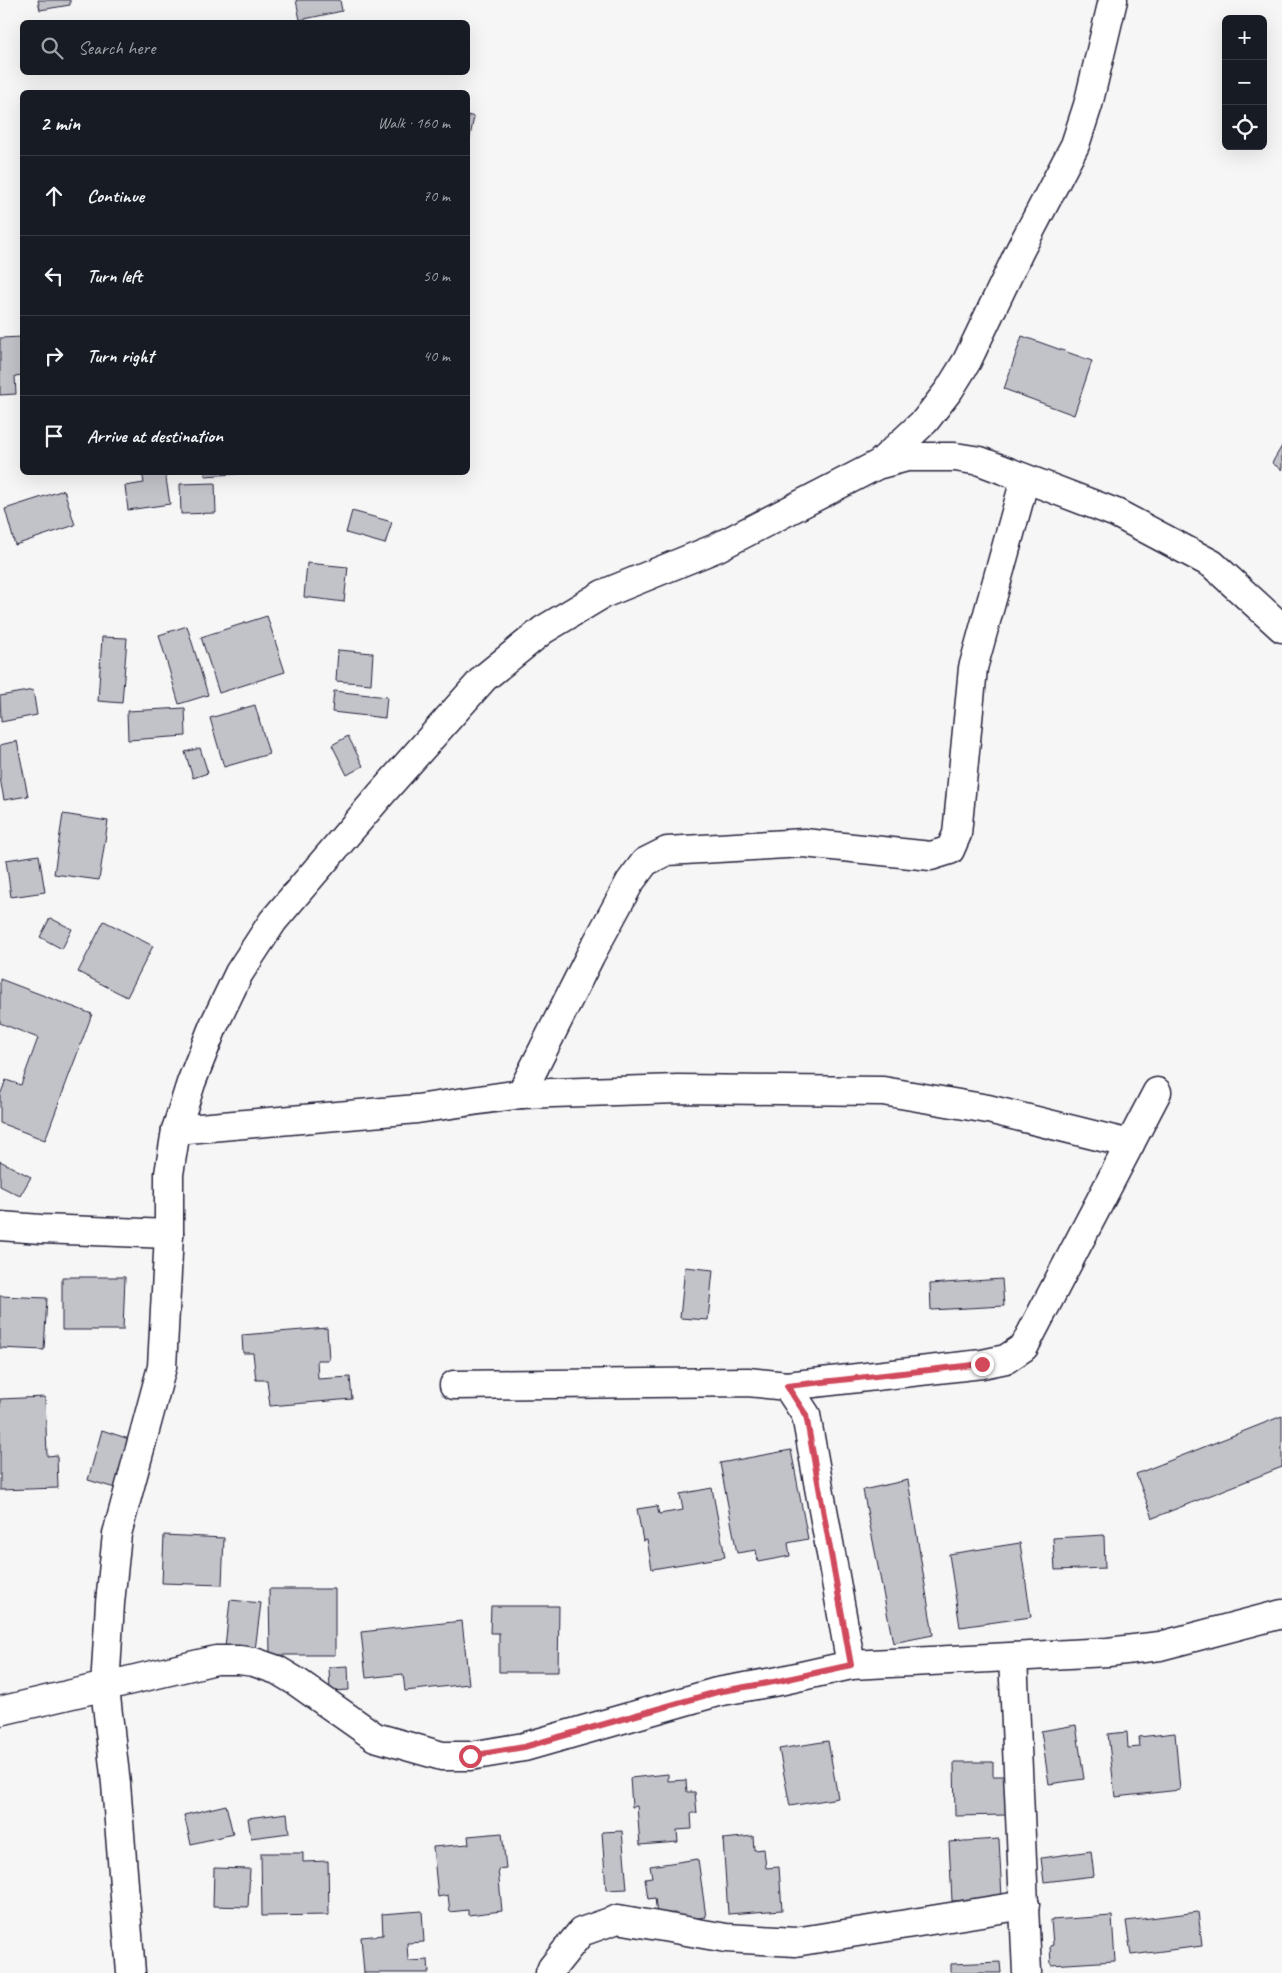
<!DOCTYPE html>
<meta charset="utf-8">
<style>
:root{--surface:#171b24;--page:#242831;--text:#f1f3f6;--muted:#9ea1a6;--line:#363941}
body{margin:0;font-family:Caveat,sans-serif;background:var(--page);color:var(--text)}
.controls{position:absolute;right:15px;top:15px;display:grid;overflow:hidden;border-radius:8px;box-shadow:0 5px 20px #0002}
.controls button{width:45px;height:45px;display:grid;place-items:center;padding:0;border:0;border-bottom:1px solid var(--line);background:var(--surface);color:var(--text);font:25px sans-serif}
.stop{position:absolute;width:15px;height:15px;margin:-11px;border:4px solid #d1495b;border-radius:50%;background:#fff}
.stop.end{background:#d1495b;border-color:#fff;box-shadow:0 1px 5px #0008}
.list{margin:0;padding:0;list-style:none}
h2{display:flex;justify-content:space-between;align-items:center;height:65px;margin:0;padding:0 20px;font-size:21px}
h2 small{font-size:16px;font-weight:400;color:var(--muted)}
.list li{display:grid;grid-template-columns:32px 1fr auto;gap:15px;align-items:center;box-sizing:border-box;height:80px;padding:0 20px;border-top:1px solid var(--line)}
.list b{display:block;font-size:19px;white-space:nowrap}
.list em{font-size:16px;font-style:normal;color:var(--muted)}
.icon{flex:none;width:28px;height:28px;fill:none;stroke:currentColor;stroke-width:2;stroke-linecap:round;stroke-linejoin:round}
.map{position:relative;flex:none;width:1282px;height:1973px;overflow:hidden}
.search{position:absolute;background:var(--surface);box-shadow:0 5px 20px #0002;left:20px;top:20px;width:450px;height:55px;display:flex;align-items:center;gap:12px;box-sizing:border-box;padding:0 18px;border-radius:8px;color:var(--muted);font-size:19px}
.panel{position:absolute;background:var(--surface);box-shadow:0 5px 20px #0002;left:20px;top:90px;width:450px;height:385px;border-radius:8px}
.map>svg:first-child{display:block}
</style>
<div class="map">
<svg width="1282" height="1973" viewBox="0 0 1282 1973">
<rect width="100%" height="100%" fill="#f6f6f7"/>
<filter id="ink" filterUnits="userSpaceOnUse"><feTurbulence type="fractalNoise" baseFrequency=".02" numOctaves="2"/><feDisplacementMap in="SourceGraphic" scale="10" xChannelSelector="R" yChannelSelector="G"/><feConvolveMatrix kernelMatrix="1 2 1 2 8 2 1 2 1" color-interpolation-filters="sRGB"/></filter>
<g filter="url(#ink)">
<g fill="#c2c2c9" stroke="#22223b">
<path d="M38 0H70V5L40 10Z"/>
<path d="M296 0H340L342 11 300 20Z"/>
<path d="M468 115 474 117 469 142H468Z"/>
<path d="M1022 336 1092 361 1074 415 1004 389Z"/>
<path d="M22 337V375L15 376 16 394 0 395V338Z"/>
<path d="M1282 446V470L1272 463Z"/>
<path d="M142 472H165L170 504 128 510 125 486 144 483Z"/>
<path d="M205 472H248V473L205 476Z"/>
<path d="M215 483 216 513 181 514 180 484Z"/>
<path d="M64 490 75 525 15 545 5 509Z"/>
<path d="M352 511 392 522 385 544 346 533Z"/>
<path d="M307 563 348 567 344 602 304 597Z"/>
<path d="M267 616 285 672 219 693 201 637Z"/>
<path d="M187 626 208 695 179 704 159 635Z"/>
<path d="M102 637 127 638 122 703 98 701Z"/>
<path d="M338 650 373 653 371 684 336 681Z"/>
<path d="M33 690 37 715 1 722 0 696Z"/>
<path d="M334 691 387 697 385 718 332 712Z"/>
<path d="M255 705 269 754 224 767 210 718Z"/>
<path d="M185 708 186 736 128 740 127 711Z"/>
<path d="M348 736 363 766 347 775 332 745Z"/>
<path d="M17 741 28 796 4 800 0 778V745Z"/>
<path d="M200 748 208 773 193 778 185 752Z"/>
<path d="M63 814 108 821 99 880 54 874Z"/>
<path d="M39 855 45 892 11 897 6 860Z"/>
<path d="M50 918 72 929 62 949 40 937Z"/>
<path d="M104 921 153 946 127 997 78 972Z"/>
<path d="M0 979 92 1014 45 1140 0 1123V1095L6 1080 21 1085 38 1038 0 1023Z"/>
<path d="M0 1161 31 1177 20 1196 0 1186Z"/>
<path d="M685 1267 713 1270 708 1320 680 1318Z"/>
<path d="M62 1277H125L123 1330H62Z"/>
<path d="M1002 1279 1004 1306 931 1310 930 1284Z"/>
<path d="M0 1296 47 1298 44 1350 0 1348Z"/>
<path d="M327 1328 329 1360H317L318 1379 350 1377 352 1399 270 1406 267 1380H256L253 1353H243L242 1335Z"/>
<path d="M45 1397 47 1456 57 1455 58 1488 0 1490V1399Z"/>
<path d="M1282 1416V1467L1153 1518 1136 1474Z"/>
<path d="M102 1430 129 1439 115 1488 88 1480Z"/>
<path d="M791 1450 808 1539 788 1543 790 1556 758 1562 756 1550 737 1553 720 1463Z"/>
<path d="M908 1480 933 1635 893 1643 863 1490Z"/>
<path d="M712 1488 725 1557 652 1569 647 1540 643 1541 637 1509 657 1506 659 1514 683 1510 680 1494Z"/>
<path d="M164 1535 224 1538 222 1585 162 1583Z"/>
<path d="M1104 1535 1105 1568 1055 1570 1053 1538Z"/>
<path d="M1020 1543 1031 1617 960 1627 949 1554Z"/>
<path d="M269 1589H335V1655H270Z"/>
<path d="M230 1600 261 1603 255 1650 225 1647Z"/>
<path d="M491 1606H559L558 1672H499V1633H490Z"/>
<path d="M462 1621 469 1684 405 1691 403 1674 366 1678 361 1632Z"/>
<path d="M348 1666 349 1690 330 1691 329 1667Z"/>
<path d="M1076 1725 1084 1779 1049 1784 1041 1731Z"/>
<path d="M1127 1732 1128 1748 1140 1747 1139 1737 1175 1733 1180 1790 1115 1797 1108 1734Z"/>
<path d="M828 1741 838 1798 790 1806 779 1749Z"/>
<path d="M954 1762H993V1776H1007V1815L955 1816Z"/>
<path d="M668 1774V1781L686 1780 687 1792H695L697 1813H691L692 1829 677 1830 678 1842 640 1845 637 1806 632 1807 630 1778Z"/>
<path d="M226 1805 233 1834 191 1844 184 1815Z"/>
<path d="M287 1813 289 1833 251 1838 248 1818Z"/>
<path d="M622 1831 627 1889 606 1890 602 1832Z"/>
<path d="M502 1833 506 1868 498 1869 502 1911 468 1915V1910L450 1912 448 1895 438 1897 433 1847 469 1844 468 1836Z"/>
<path d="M753 1836 754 1850 764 1849 766 1868 779 1867 782 1910 728 1914 723 1839Z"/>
<path d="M999 1839 1002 1898 952 1901 949 1842Z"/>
<path d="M1091 1851 1094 1876 1044 1882 1041 1858Z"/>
<path d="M261 1853H303V1862L328 1861 329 1915 262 1916Z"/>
<path d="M698 1859 706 1917 676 1921 675 1913 657 1915 655 1898 648 1899 645 1878 652 1877 650 1866Z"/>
<path d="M214 1868 250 1869 248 1907 213 1906Z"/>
<path d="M422 1911 424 1942 407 1943 408 1961 428 1960 429 1973H364L361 1937 383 1935 382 1914Z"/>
<path d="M1198 1912 1202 1946 1131 1955 1126 1921Z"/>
<path d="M1112 1916 1115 1961 1051 1965 1050 1946 1053 1945 1051 1920Z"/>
<path d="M1000 1962 1001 1973H951V1964Z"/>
</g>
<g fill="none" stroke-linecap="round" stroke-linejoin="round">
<g stroke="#22223b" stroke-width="31">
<g id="minor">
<path d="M880 463 925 421 949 390 967 361 1020 250 1075 145 1088 105 1113 0"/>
<path d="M521 1094 590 956 630 882 645 862 667 851 804 843 931 856 950 850 957 834 973 668 1025 479"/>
<path d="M176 1130 417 1109 521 1094 678 1089 883 1091 988 1109 1130 1144"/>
<path d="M0 1226 41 1229 169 1234"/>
<path d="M454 1385 748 1382 787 1386 806 1415 851 1665"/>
<path d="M787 1386 982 1364 1006 1359 1024 1347 1157 1092"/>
<path d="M1013 1657 1027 1973"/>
<path d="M0 1711 216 1660H239L254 1662 277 1670 297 1682 375 1737 442 1756H470L524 1747 717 1692 779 1681 851 1665 1108 1652 1160 1646 1282 1614"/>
<path d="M131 1973 116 1784 105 1688 110 1603 117 1534 162 1367 169 1234V1174L176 1130 191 1083 213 1027 239 973 273 921 382 793 484 678 543 630 603 594 716 548 877 465 907 457H955L980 461 1116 513 1212 564 1282 628"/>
<path d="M550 1973 552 1968 581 1932 618 1919 726 1938 795 1942 1025 1905"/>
</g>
</g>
<use href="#minor" stroke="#fff" stroke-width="28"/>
</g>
</g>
<g fill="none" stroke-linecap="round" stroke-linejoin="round" filter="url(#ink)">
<path stroke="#d1495b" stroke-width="6" d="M470 1756 524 1747 717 1692 779 1681 851 1665 806 1415 787 1386 982 1364"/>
</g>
</svg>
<div class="controls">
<button>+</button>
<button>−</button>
<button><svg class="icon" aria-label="locate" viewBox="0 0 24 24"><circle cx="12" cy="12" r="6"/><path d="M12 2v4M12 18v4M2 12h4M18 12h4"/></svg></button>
</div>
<div class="stop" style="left:470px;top:1756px"></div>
<div class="stop end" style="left:982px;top:1364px"></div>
<div class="search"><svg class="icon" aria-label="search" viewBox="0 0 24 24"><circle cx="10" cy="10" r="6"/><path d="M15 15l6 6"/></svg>Search here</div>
<section class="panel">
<h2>2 min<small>Walk · 160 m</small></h2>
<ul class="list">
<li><svg class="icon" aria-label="ahead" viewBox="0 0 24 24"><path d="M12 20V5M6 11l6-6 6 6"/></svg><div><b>Continue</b></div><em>70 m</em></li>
<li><svg class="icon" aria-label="left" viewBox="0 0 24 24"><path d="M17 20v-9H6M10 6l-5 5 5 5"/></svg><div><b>Turn left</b></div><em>50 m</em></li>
<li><svg class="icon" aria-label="right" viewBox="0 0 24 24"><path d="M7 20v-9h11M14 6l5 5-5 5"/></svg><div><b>Turn right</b></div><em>40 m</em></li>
<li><svg class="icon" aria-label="arrive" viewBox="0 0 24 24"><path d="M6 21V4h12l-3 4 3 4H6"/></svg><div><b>Arrive at destination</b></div></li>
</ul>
</section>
</div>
